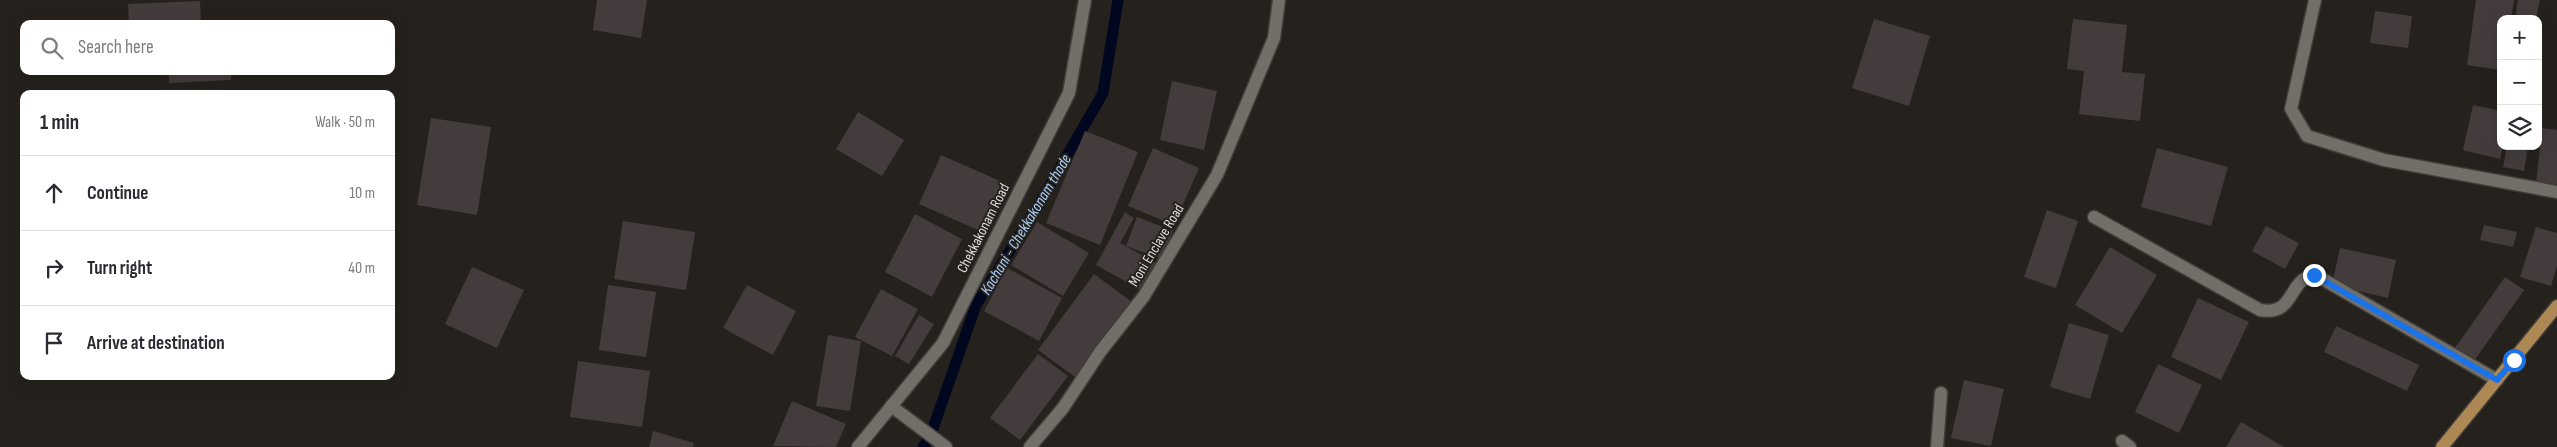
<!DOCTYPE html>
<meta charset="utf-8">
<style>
:root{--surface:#fff;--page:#f7f7f7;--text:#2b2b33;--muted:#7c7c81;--line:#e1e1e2}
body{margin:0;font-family:"Sofia Sans Condensed",sans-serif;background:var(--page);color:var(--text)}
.controls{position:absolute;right:15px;top:15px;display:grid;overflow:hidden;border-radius:10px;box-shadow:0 5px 20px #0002}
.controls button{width:45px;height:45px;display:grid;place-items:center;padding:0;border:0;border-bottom:1px solid var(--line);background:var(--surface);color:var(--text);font:25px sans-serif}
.stop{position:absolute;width:15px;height:15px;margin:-11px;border:4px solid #1a73e8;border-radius:50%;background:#fff}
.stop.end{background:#1a73e8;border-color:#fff;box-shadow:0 1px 5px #0008}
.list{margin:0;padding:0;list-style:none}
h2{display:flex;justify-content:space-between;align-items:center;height:65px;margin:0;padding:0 20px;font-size:21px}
h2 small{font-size:16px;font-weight:400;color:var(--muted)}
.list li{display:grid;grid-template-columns:32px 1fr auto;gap:15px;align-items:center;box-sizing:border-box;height:75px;padding:0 20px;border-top:1px solid var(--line)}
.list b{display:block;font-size:19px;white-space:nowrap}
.list em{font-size:16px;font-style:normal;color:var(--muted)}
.icon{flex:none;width:28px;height:28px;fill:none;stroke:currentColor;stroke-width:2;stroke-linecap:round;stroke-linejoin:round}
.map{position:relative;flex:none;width:2557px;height:447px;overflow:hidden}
.search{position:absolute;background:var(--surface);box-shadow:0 5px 20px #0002;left:20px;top:20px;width:375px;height:55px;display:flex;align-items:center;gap:12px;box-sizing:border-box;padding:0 18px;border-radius:10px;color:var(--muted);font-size:19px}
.panel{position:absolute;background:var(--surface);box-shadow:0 5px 20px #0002;left:20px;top:90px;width:375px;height:290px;border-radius:10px}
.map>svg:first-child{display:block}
</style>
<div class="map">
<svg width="2557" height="447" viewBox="0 0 2557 447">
<rect width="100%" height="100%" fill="#25221d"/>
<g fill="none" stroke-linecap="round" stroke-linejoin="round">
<path stroke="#00071e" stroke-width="11" d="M923 447 930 437 976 305 1039 204 1103 93 1118 0"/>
</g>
<g fill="#443c3c">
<path d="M597 0H647L641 38 593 30Z"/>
<path d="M2476 0H2514L2511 19H2501V70L2467 65Z"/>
<path d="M2518 0H2540L2536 19H2515Z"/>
<path d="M200 1 201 24H129L128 4Z"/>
<path d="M2375 11 2412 16 2408 48 2370 43Z"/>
<path d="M1874 19 1930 36 1909 106 1852 88Z"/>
<path d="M2073 19 2127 25 2122 72 2145 74 2140 121 2079 114 2084 71 2067 69Z"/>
<path d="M169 71H231V80L169 83Z"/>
<path d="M1172 81 1217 91 1204 150 1160 140Z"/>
<path d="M2473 105 2501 111V146H2503L2500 159 2463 150Z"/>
<path d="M858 112 904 140 882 176 836 149Z"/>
<path d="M431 118 491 127 477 215 417 205Z"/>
<path d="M2542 128 2557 130V186L2536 184Z"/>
<path d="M1085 131 1138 152 1100 245 1046 223Z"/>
<path d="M2507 146H2528L2524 171 2503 167Z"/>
<path d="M1153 148 1199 168 1174 225 1128 206Z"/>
<path d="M2157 148 2228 167 2211 226 2141 207Z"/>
<path d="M941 155 1009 185 987 234 919 204Z"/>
<path d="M2047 210 2078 221 2056 288 2024 277Z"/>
<path d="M1125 212 1134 218 1120 243 1156 263 1141 290 1096 265Z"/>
<path d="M915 214 962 239 932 297 885 272Z"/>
<path d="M1137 217 1173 231 1162 259 1126 246Z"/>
<path d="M623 221 695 232 686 290 614 279Z"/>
<path d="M1037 222 1089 253 1063 296 1011 265Z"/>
<path d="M2484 225 2517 232 2513 247 2480 240Z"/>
<path d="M2266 226 2299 243 2285 269 2252 251Z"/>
<path d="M2536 227 2557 233V266L2551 286 2520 277Z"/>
<path d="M2110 247 2157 275 2122 333 2075 305Z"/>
<path d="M2340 248 2396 260 2388 298 2332 285Z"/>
<path d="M472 267 524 290 497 348 445 324Z"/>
<path d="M1007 268 1062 298 1039 341 984 311Z"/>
<path d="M1094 274 1136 305 1079 380 1038 350Z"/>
<path d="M2505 277 2524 290 2474 361 2455 348Z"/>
<path d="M608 285 656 292 646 357 599 350Z"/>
<path d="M747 285 796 311 773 355 723 328Z"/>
<path d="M881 289 918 309 892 356 855 337Z"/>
<path d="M2198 298 2249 322 2221 380 2171 357Z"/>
<path d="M919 315 934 324 909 364 895 356Z"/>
<path d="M2069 323 2109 335 2090 399 2050 387Z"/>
<path d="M2336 326 2419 365 2407 391 2324 352Z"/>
<path d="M828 335 861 341 850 411 816 406Z"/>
<path d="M1038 354 1068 376 1020 440 990 418Z"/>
<path d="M578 361 650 371 642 427 570 417Z"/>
<path d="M2158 364 2202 385 2179 433 2135 412Z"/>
<path d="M1964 380 2004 389 1991 446 1951 438Z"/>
<path d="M792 401 846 424 836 447 773 446Z"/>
<path d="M2241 422 2284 447H2226Z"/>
<path d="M653 431 694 443 693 447H649Z"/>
</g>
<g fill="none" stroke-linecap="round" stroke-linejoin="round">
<g stroke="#403d39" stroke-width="15">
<g id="minor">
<path d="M2315 0 2291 109 2307 136 2384 160 2557 192"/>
<path d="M2094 217 2260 310C2296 316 2287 280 2314 275L2319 277 2497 380"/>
<path d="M891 406 946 447"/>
<path d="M2122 441 2130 447"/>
<path d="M858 447 943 343 1069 93 1085 0"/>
<path d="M1030 447 1063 408 1100 352 1144 296 1217 175 1274 38 1279 0"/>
<path d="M1937 447 1941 393"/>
</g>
</g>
<g stroke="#403d39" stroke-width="15">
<path id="major" d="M2442 447 2557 306"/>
</g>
<use href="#minor" stroke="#726e68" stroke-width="12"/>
<use href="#major" stroke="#ad8754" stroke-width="12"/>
</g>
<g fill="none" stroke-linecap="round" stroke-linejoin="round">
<path stroke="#1a73e8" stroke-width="6" d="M2314 275 2497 380 2514 360"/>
</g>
<g text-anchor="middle" stroke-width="4" stroke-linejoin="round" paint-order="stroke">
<g font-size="15" fill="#dedbd8" stroke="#25221d">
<text transform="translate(983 228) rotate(-63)" y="5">Chekkakonam Road</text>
<text transform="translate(1156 245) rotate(-59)" y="5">Moni Enclave Road</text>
</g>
<g font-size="16" font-style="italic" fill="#aacdf7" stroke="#25221d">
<text transform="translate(1025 224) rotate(-59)" y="6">Kachani - Chekkakonam thode</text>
</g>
</g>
</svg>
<div class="controls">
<button>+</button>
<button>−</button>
<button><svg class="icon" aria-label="layers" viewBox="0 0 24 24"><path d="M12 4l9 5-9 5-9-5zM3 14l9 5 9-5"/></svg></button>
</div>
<div class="stop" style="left:2514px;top:360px"></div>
<div class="stop end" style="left:2314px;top:275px"></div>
<div class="search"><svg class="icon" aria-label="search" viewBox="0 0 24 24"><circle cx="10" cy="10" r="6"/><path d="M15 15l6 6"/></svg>Search here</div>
<section class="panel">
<h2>1 min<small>Walk · 50 m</small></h2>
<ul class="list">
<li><svg class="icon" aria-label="ahead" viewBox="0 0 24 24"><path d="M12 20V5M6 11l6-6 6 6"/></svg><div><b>Continue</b></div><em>10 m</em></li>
<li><svg class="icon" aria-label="right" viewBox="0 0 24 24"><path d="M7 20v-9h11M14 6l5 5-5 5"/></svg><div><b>Turn right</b></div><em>40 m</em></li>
<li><svg class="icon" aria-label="arrive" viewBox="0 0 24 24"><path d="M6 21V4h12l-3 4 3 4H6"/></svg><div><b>Arrive at destination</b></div></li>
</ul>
</section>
</div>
